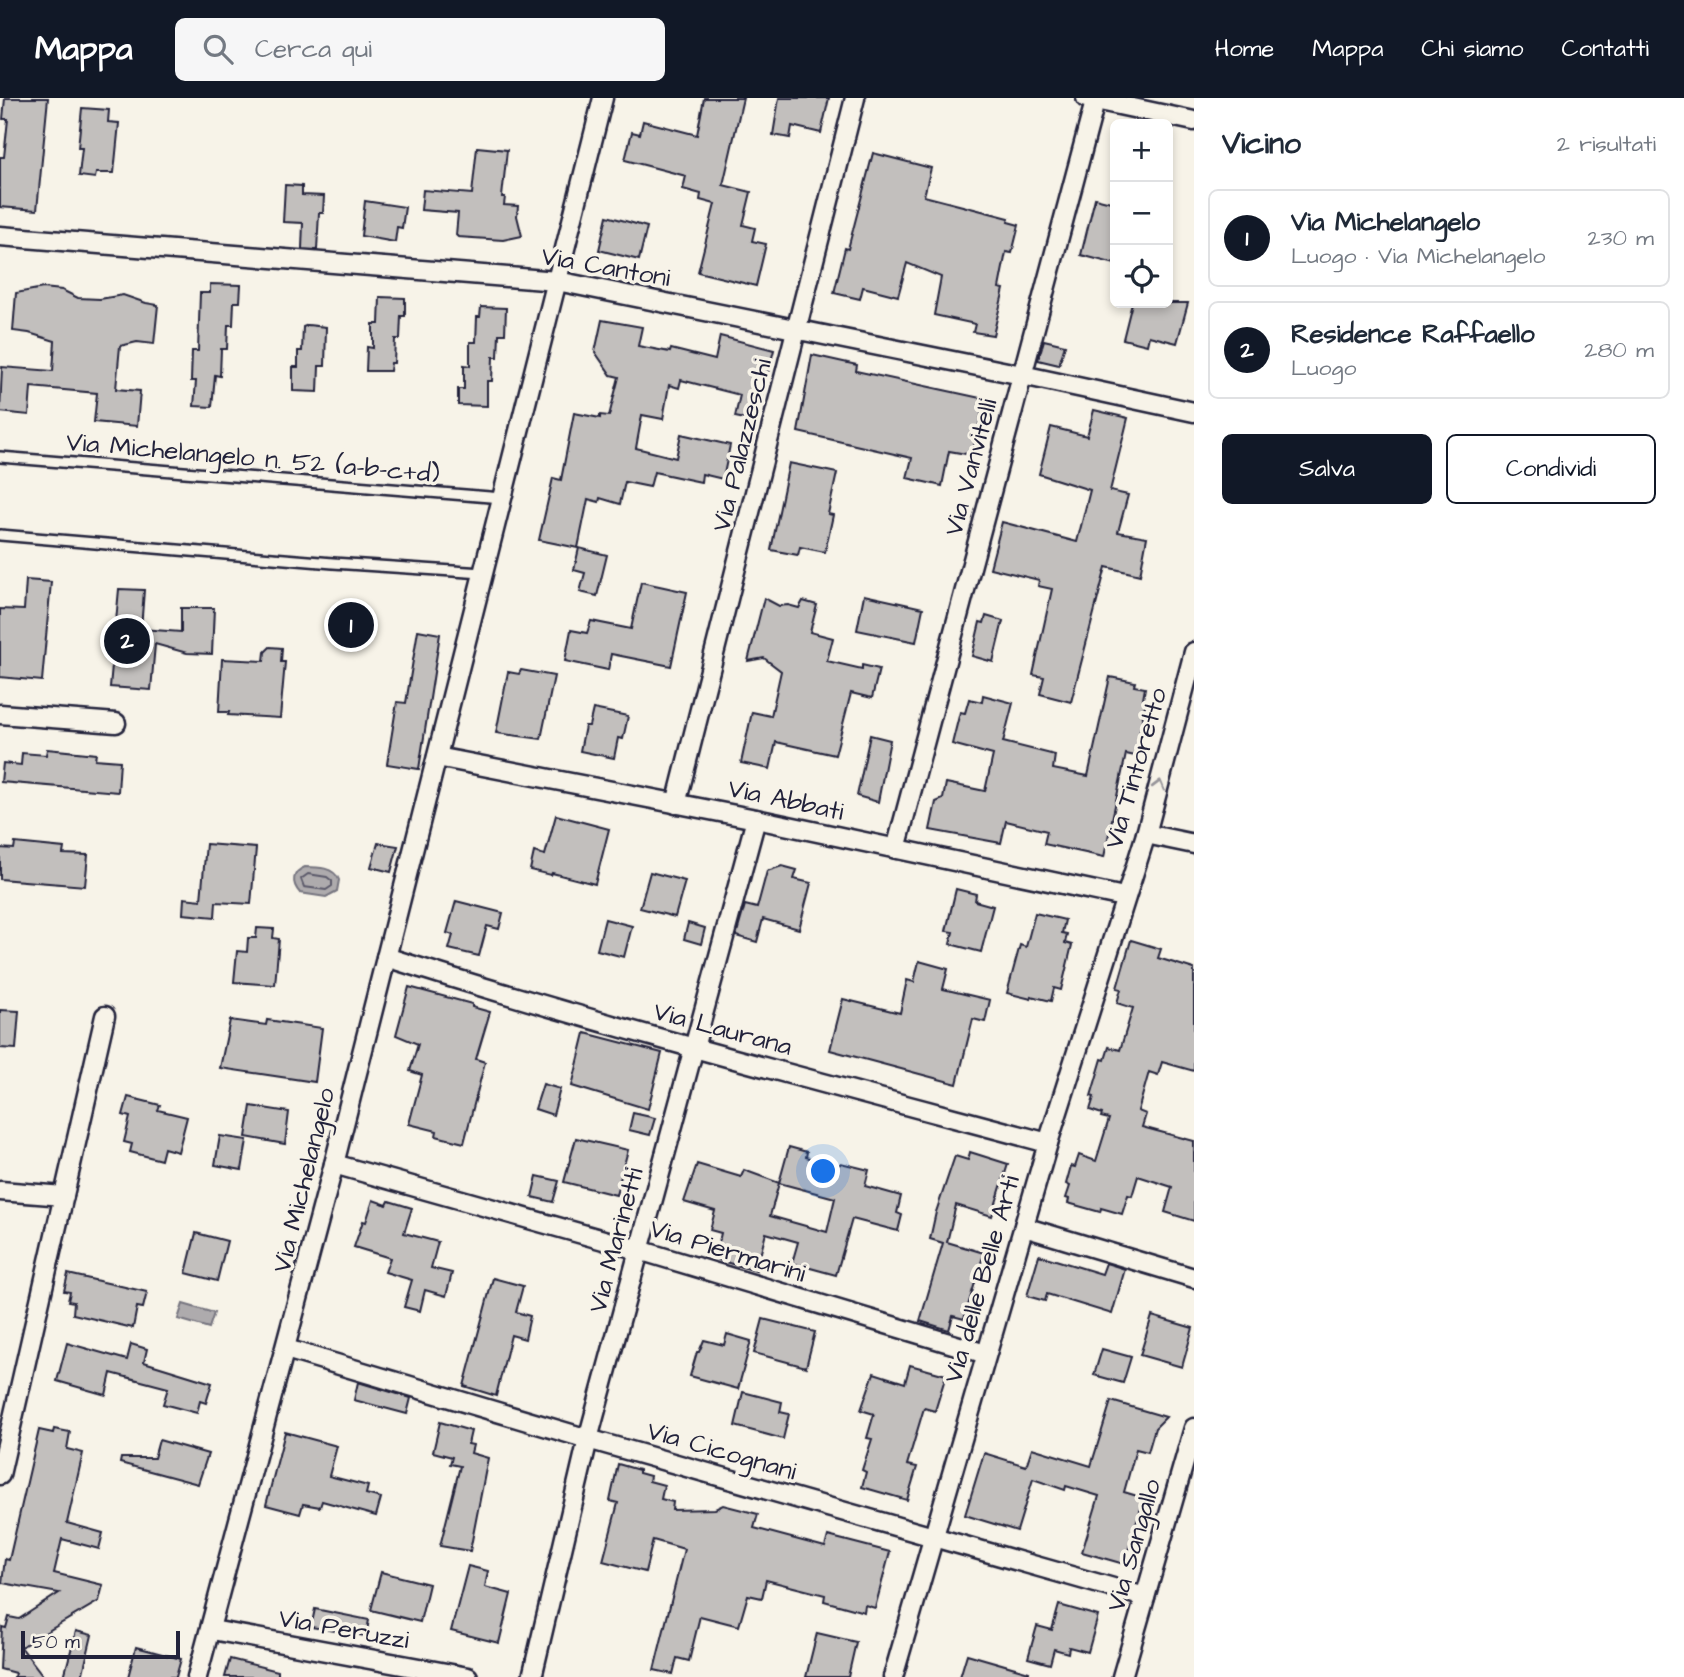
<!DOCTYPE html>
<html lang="it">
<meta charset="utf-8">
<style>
:root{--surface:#fff;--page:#f6f6f7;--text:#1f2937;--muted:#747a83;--line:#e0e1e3;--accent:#111827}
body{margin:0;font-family:"Architects Daughter",sans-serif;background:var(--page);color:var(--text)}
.controls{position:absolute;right:21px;top:21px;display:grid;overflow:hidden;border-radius:10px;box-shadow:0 4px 10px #0003}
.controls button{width:63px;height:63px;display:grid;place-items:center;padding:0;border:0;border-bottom:2px solid var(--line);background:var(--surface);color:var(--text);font:35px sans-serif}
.scale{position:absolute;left:21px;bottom:18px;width:159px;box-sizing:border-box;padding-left:7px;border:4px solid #22223b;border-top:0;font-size:19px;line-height:24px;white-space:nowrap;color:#22223b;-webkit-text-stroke:5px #f7f3e8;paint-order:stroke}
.you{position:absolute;left:824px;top:1074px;width:24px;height:24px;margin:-18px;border:5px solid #fff;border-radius:50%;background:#1a73e8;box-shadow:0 0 0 10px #1a73e833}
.badge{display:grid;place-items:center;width:46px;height:46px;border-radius:50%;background:var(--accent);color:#fff;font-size:23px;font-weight:700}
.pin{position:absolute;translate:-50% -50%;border:4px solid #fff;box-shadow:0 2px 7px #0006}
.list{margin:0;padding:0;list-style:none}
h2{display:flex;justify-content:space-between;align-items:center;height:91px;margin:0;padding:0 28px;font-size:30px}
h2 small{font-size:23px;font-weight:400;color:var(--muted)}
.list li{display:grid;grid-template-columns:46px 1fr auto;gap:21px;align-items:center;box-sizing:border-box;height:98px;margin:0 14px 14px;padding:0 14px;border:2px solid var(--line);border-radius:10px}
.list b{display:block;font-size:26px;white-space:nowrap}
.list p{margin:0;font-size:23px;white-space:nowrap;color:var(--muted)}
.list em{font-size:23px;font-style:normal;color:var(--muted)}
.actions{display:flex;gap:14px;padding:21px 28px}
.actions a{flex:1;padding:16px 0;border:2px solid var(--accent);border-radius:10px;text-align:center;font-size:24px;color:var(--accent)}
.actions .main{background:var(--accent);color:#fff}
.icon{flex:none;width:38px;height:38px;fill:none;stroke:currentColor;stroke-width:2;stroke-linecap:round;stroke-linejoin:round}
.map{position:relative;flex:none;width:1194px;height:1579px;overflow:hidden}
header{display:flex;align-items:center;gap:42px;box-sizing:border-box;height:98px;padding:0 35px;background:var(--accent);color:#fff}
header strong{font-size:33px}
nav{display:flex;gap:38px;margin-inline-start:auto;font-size:24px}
.search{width:490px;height:63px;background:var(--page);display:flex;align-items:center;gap:18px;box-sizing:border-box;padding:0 24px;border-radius:10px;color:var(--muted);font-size:26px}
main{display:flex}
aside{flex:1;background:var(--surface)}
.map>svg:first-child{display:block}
</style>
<header>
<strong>Mappa</strong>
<div class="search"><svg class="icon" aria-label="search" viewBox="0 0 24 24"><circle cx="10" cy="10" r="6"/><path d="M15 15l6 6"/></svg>Cerca qui</div>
<nav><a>Home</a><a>Mappa</a><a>Chi siamo</a><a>Contatti</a></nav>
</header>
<main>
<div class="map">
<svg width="1194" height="1579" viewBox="0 0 1194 1579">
<rect width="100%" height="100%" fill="#f7f3e8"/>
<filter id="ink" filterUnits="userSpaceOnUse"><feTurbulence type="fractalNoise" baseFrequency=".0143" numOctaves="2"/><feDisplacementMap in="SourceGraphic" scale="14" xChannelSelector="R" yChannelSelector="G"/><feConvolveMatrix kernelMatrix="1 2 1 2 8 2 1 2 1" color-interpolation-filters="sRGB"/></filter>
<g filter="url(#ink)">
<g fill="#aeabad" stroke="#76747f" stroke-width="2">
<path d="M305 769C318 769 334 769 339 782L337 793 326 799 300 795C291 785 292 774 305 769Z"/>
<path d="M183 1206 214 1215 209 1230 178 1221Z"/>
</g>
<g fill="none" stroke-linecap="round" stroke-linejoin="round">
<path stroke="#5a5969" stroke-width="2" d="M308 776 327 779 332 783V788L326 792 304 789 301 781Z"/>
</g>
<g fill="#c2bfbd" stroke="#22223b" stroke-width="2" fill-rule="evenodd">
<path d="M5 0H48L37 112 0 109V59H4L8 21H3Z"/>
<path d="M704 0H743L723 87 751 94 743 127 755 130 752 143 766 146 756 188 698 174 715 106 700 102 701 96 683 91 686 78 625 62 632 34 640 36 643 23 697 37Z"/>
<path d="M779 0H829L821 35 792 28 790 40 773 37Z"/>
<path d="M82 10 109 12 108 24 119 25 114 75H96L95 80 79 78 82 50H78Z"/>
<path d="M477 49 507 52 502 99H505L504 107 518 108 517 118 522 138 503 142 458 139 456 137 458 115 421 112 423 92 472 96Z"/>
<path d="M873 55 931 70 924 98 1009 120 1008 124 1019 127 1012 155 1006 154 999 190 1004 191 993 237 973 234 975 226 934 217 941 179 907 165 898 198 863 189 860 201 834 195 845 150 848 151Z"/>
<path d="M285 87 302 88V97L324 98 323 115H319L317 152 302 151 303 125 283 124Z"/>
<path d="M1095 100 1115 105V166L1081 157Z"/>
<path d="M365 103 405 109 402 130 397 129 395 144 361 138Z"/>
<path d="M607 118 647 129 639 162 599 152Z"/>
<path d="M210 186 241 187 240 204H234L233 227H228L227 251H221L220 278 215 277 212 309 194 308 196 283H191L192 253H198L200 195H210Z"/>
<path d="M43 190 62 192 78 200 100 201 123 197 146 205 158 207 154 246 137 244 120 248 116 291 140 293 137 328 94 324 97 295 31 289 29 317 0 314 2 269 53 273 55 243 29 235 13 233 16 195Z"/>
<path d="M380 199 405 200V218H401L400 241H395L394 265H391L390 273H366L367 249 373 250V226H379Z"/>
<path d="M1132 205H1188L1177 245 1149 238 1147 247 1123 241Z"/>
<path d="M481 209 506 210 505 236H499L498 259H493L492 283H487V308L458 307V291H464V267L470 268V244H476L477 219H480Z"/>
<path d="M602 222 642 229 638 248 670 254 671 251 715 262 720 238 774 252 755 323 735 319 740 297 681 282 679 290 669 287 663 321 642 317 636 350 676 360 681 336 730 347 723 381 702 376 701 384 654 374 650 389 625 384 620 406 600 400 599 404 588 401 578 450 539 442 553 380 561 382 574 315 600 320V317L609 318 619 279 611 277 595 254Z"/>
<path d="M308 227 326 229 325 268H319L318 294 293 293V269H298V253H302L303 229Z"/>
<path d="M1044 242 1065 247 1059 267 1038 262Z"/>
<path d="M812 257 857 267 856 273 985 301 972 357 949 353 942 388 907 380 912 360 798 334Z"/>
<path d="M1094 312 1128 320 1110 393 1128 397 1118 434 1147 439 1140 477 1106 469 1071 604 1040 596 1044 579 1033 577 1052 491 1038 488 1039 482 990 470 1002 424 1077 444 1090 392 1039 376 1051 329 1087 338Z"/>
<path d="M789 365 837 375 828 416 833 417 825 454 800 449 798 457 771 452Z"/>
<path d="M579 450 607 457 597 498 580 494 585 475 574 472Z"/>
<path d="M26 482 51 484 42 583 0 579V511L24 512Z"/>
<path d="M641 484 687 494 671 568 611 556 608 572 565 563 571 532 587 535 591 523 631 531Z"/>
<path d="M119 491 144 492 141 531 181 534V510H214L212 556 187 555 155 546 151 592 110 589Z"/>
<path d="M864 497 923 510 916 544 857 532Z"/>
<path d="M764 500 779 508 788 507 799 510 803 503 817 507 810 534 833 540 827 563 862 571V567L879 571 872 600 851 595 835 657 776 644 770 671 741 665 752 614 771 618 781 573 764 560 748 563Z"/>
<path d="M338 512 367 515 365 541 336 538Z"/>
<path d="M986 518 1003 523 993 564 972 558 980 524 984 525Z"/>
<path d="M418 532 440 536 419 671 387 666 397 604 406 605Z"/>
<path d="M270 549 282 550 281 564H285L280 620 228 617 229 614H219L222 561 264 563 265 554Z"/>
<path d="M521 572 554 578 541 641 496 635 508 574 519 576Z"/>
<path d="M1110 579 1135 584 1134 588 1145 590 1143 601 1146 602 1135 658 1126 656 1104 759 1044 746 1047 733 1006 723 1001 745 930 732 936 704 943 701 946 685 985 693 993 657 952 646 960 614 965 615 969 601 982 604 983 597 1013 605 1003 644 1055 657 1053 671 1088 678Z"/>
<path d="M593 611 628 618 623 641 618 640 614 660 580 653 585 628H589Z"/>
<path d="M870 637 890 642 878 704 857 698Z"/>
<path d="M47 651 96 656 95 661 120 663 118 694 1 684 3 665 21 667 22 655 46 657Z"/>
<path d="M556 717 609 731 595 786 552 775 551 777 530 772 534 754 545 757Z"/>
<path d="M15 745 64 750 63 756 88 757 85 788 0 781V750L14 751Z"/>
<path d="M378 745 398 748 391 774 371 769Z"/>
<path d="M206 746 256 750 251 806 216 804 215 819 183 816 184 800 201 802Z"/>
<path d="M782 768 797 772 794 781 811 785 799 831 763 821 757 844 736 838 745 807 757 810 767 773Z"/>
<path d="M650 774 685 783 675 819 640 810Z"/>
<path d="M956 791 976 796 975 803 993 808 981 854 950 846 953 834 946 833Z"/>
<path d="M456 803 503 815 499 831 487 828 479 858 449 851 453 837 447 835Z"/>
<path d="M1035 815 1065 822 1062 835 1067 836 1065 845 1072 847 1061 892 1054 890 1051 903 1031 898V901L1007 895 1020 847 1026 849Z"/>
<path d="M605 821 632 828 624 859 597 852Z"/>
<path d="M688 825 705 830 701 846 684 841Z"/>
<path d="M257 830 274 831 273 840 279 841 275 887 234 884 237 853 247 854 248 840H256Z"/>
<path d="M1131 842 1161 851 1158 860 1194 871V973L1162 964 1158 977 1149 974 1138 1013 1146 1016 1142 1029 1194 1043V1123L1165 1114 1172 1089 1138 1078 1132 1098 1128 1097 1122 1116 1101 1110 1100 1114 1068 1105 1069 1101 1066 1100 1070 1088 1066 1086 1071 1068 1075 1069 1079 1057 1096 1063 1109 1021 1101 1019 1102 1016 1090 1012 1094 999 1091 998 1102 961 1105 962 1109 949 1120 952 1133 910 1117 905 1121 891 1117 890Z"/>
<path d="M919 863 948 871 943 891 990 902 985 924 973 921 957 986 830 952 843 901 900 915 907 882 914 884Z"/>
<path d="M409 889 472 906V909L490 914 476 961 485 964 464 1045 436 1038 437 1033 409 1026 422 977 410 973 418 946 396 937Z"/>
<path d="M0 912 19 913 16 951 0 950Z"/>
<path d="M230 922 266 927 267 922 322 930 315 984 220 970Z"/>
<path d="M585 935 662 955 648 1011 572 988Z"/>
<path d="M543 986 560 991 553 1017 535 1011Z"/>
<path d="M128 999 160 1007 158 1012 187 1019 178 1054 164 1050 161 1062 130 1054 132 1046 124 1044 130 1019 123 1017Z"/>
<path d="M251 1008 289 1014 285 1046 246 1039Z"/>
<path d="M633 1015 655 1020 650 1037 629 1032Z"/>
<path d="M220 1038 247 1042 242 1072 215 1067Z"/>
<path d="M576 1040 628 1052 616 1097 564 1084Z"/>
<path d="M789 1049 807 1054 806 1059 838 1068 841 1065 869 1072 865 1088 901 1098 897 1115 902 1117 898 1133 852 1121 836 1177 792 1165 798 1144 766 1135 756 1173 715 1161 721 1135 710 1132 715 1113 684 1104 697 1066 741 1079 744 1072 779 1085ZM779 1085 835 1100 827 1134 770 1118Z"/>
<path d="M970 1054 1008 1066 992 1118 956 1107 947 1144 984 1155 964 1221 953 1218 949 1232 920 1223 943 1145 930 1141 936 1114 955 1058 968 1062Z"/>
<path d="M537 1078 559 1083 553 1104 532 1099Z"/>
<path d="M373 1102 387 1107 389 1103 412 1110 404 1135 438 1144 431 1170 452 1175 446 1198 425 1192 420 1213 404 1209 412 1182 385 1174 390 1160 354 1149 363 1123 366 1124Z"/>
<path d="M196 1135 227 1143 217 1183 186 1175Z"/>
<path d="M1039 1157 1102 1176 1106 1165 1125 1171 1112 1216 1047 1196 1045 1203 1027 1198Z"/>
<path d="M68 1176 147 1194 143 1210 137 1209 133 1230 73 1216 74 1204 68 1203 70 1194 64 1193Z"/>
<path d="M493 1180 523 1188 516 1214 530 1218 525 1241 511 1237 496 1298 464 1288Z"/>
<path d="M1152 1218 1193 1230 1182 1269 1140 1257Z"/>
<path d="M763 1221 815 1234 806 1269 754 1255Z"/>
<path d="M727 1236 751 1243 738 1291 690 1278 697 1254H699L704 1242 724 1247Z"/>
<path d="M67 1245 127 1262 131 1246 147 1251 144 1264 212 1285 206 1305 200 1303 197 1315 163 1306 168 1290 111 1275 106 1297 57 1283Z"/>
<path d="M1102 1251 1131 1259 1123 1285 1094 1277Z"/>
<path d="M910 1267 946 1277 935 1313 924 1310 907 1367 917 1369 907 1402 862 1389 866 1374 862 1372 872 1341 867 1340 874 1316 861 1312 874 1275 905 1285Z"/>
<path d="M358 1284 411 1300 407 1316 354 1302Z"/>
<path d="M743 1294 782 1304 780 1314 789 1316 783 1341 735 1328Z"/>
<path d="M1111 1303 1166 1319 1155 1330 1148 1354 1136 1351 1124 1394 1144 1400 1124 1466 1082 1454 1099 1398 1066 1388 1065 1392 1033 1381 1017 1433 965 1417 984 1355 1026 1368 1032 1350 1091 1368Z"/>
<path d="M440 1324 471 1333 468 1346 473 1347 471 1355 488 1360 470 1453 440 1448 460 1368 450 1366 452 1359 433 1354Z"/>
<path d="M54 1331 70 1334 67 1351 83 1355 67 1425 103 1435 99 1451 62 1441 54 1475 103 1487 99 1503 21 1549 44 1579H14L15 1575 0 1571 2 1529 6 1530 9 1519 19 1521 59 1495 2 1485 5 1461 9 1462 39 1332 53 1335Z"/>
<path d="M285 1334 337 1348 329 1378 368 1388 366 1396 381 1400 376 1418 322 1403 320 1409 303 1406 300 1416 266 1407Z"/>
<path d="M159 1342 208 1356 198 1386 120 1365 121 1360H154Z"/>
<path d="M618 1366 639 1372V1375L650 1378 649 1383 664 1387 661 1401 673 1404 672 1412 715 1411 723 1407 758 1416 754 1430 825 1449 828 1438 890 1454 875 1510 865 1507 864 1514 824 1503 825 1497 766 1482 762 1500 748 1497 739 1528 700 1518 689 1563 677 1560 673 1576 654 1572 684 1451 653 1442 645 1474 603 1463 618 1405 610 1403Z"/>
<path d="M468 1468 488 1473 485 1489 511 1496 499 1545 451 1533Z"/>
<path d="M381 1474 429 1486 420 1524 371 1512Z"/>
<path d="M1059 1507 1098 1518 1088 1554 1069 1549 1068 1555 1054 1551 1050 1566 1028 1560 1037 1528 1052 1532Z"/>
<path d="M315 1511 369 1522 366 1538 311 1529Z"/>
<path d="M76 1533 92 1537 82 1579H64Z"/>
<path d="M817 1535 856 1544 848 1579H806Z"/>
<path d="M136 1549 181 1561 176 1579H128Z"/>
<path d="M967 1556 1029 1574 1028 1579H960Z"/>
<path d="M230 1561 278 1573V1579H225Z"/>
</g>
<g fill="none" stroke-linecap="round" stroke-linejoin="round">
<g stroke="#22223b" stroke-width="14">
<g id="service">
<path d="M0 359 502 400"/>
<path d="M0 437 333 465 483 475"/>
</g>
</g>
<g stroke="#22223b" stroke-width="23">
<g id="minor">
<path d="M1086 0 1194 23"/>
<path d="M0 138 557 183 1022 277 1194 314"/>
<path d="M0 616 116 625"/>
<path d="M437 659 756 721 1124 799"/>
<path d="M676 706 855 0"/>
<path d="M1146 736 1194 746"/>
<path d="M896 751 1096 0"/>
<path d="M386 859C605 929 827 986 1048 1045"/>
<path d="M334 1066 639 1152 986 1256"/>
<path d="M0 1093 64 1098"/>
<path d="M1024 1129 1194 1180"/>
<path d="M286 1251 588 1341 1145 1499"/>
<path d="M0 1377 105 918"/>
<path d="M212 1532 468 1579"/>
<path d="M197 1579 334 1066 603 0"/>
<path d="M532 1579 588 1341 756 721"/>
<path d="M893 1579 1048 1045 1146 736 1194 554"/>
<path d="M1122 1579 1194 1330"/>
</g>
</g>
<use href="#service" stroke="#f7f3e8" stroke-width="9"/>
<use href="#minor" stroke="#f7f3e8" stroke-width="18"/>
</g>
<defs><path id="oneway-chevron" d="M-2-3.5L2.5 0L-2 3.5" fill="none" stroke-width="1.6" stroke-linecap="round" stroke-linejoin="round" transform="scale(1.75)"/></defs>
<use stroke="#97959a" href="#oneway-chevron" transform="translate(1159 687) rotate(-75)"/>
</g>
<g text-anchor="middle" stroke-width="7" stroke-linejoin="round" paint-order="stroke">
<g font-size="26" fill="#22223b" stroke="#f7f3e8">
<text transform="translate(606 168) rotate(10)" y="9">Via Cantoni</text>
<text transform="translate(741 347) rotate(-76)" y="9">Via Palazzeschi</text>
<text transform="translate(253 359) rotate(5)" y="9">Via Michelangelo n. 52 (a-b-c+d)</text>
<text transform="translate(970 369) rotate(-75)" y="9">Via Vanvitelli</text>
<text transform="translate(1135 670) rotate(-74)" y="9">Via Tintoretto</text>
<text transform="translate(786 701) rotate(12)" y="9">Via Abbati</text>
<text transform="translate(723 930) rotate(15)" y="9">Via Laurana</text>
<text transform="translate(303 1082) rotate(-76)" y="9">Via Michelangelo</text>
<text transform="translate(615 1142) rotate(-75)" y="9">Via Marinetti</text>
<text transform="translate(728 1152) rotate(17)" y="9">Via Piermarini</text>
<text transform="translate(981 1181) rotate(-74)" y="9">Via delle Belle Arti</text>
<text transform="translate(722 1352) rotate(16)" y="9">Via Cicognani</text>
<text transform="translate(1133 1447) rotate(-74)" y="9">Via Sangallo</text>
<text transform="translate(344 1530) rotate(10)" y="9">Via Peruzzi</text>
</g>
</g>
</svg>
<div class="controls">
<button>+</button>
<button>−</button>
<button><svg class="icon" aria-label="locate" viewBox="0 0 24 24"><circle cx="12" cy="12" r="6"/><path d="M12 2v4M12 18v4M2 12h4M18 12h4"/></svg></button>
</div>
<div class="scale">50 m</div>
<div class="you"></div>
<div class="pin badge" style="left:351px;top:527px">1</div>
<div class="pin badge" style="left:127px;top:543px">2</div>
</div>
<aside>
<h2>Vicino<small>2 risultati</small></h2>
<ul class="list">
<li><span class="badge">1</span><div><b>Via Michelangelo</b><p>Luogo · Via Michelangelo</p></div><em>230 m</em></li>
<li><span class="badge">2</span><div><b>Residence Raffaello</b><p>Luogo</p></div><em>280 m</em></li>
</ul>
<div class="actions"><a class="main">Salva</a><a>Condividi</a></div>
</aside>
</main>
